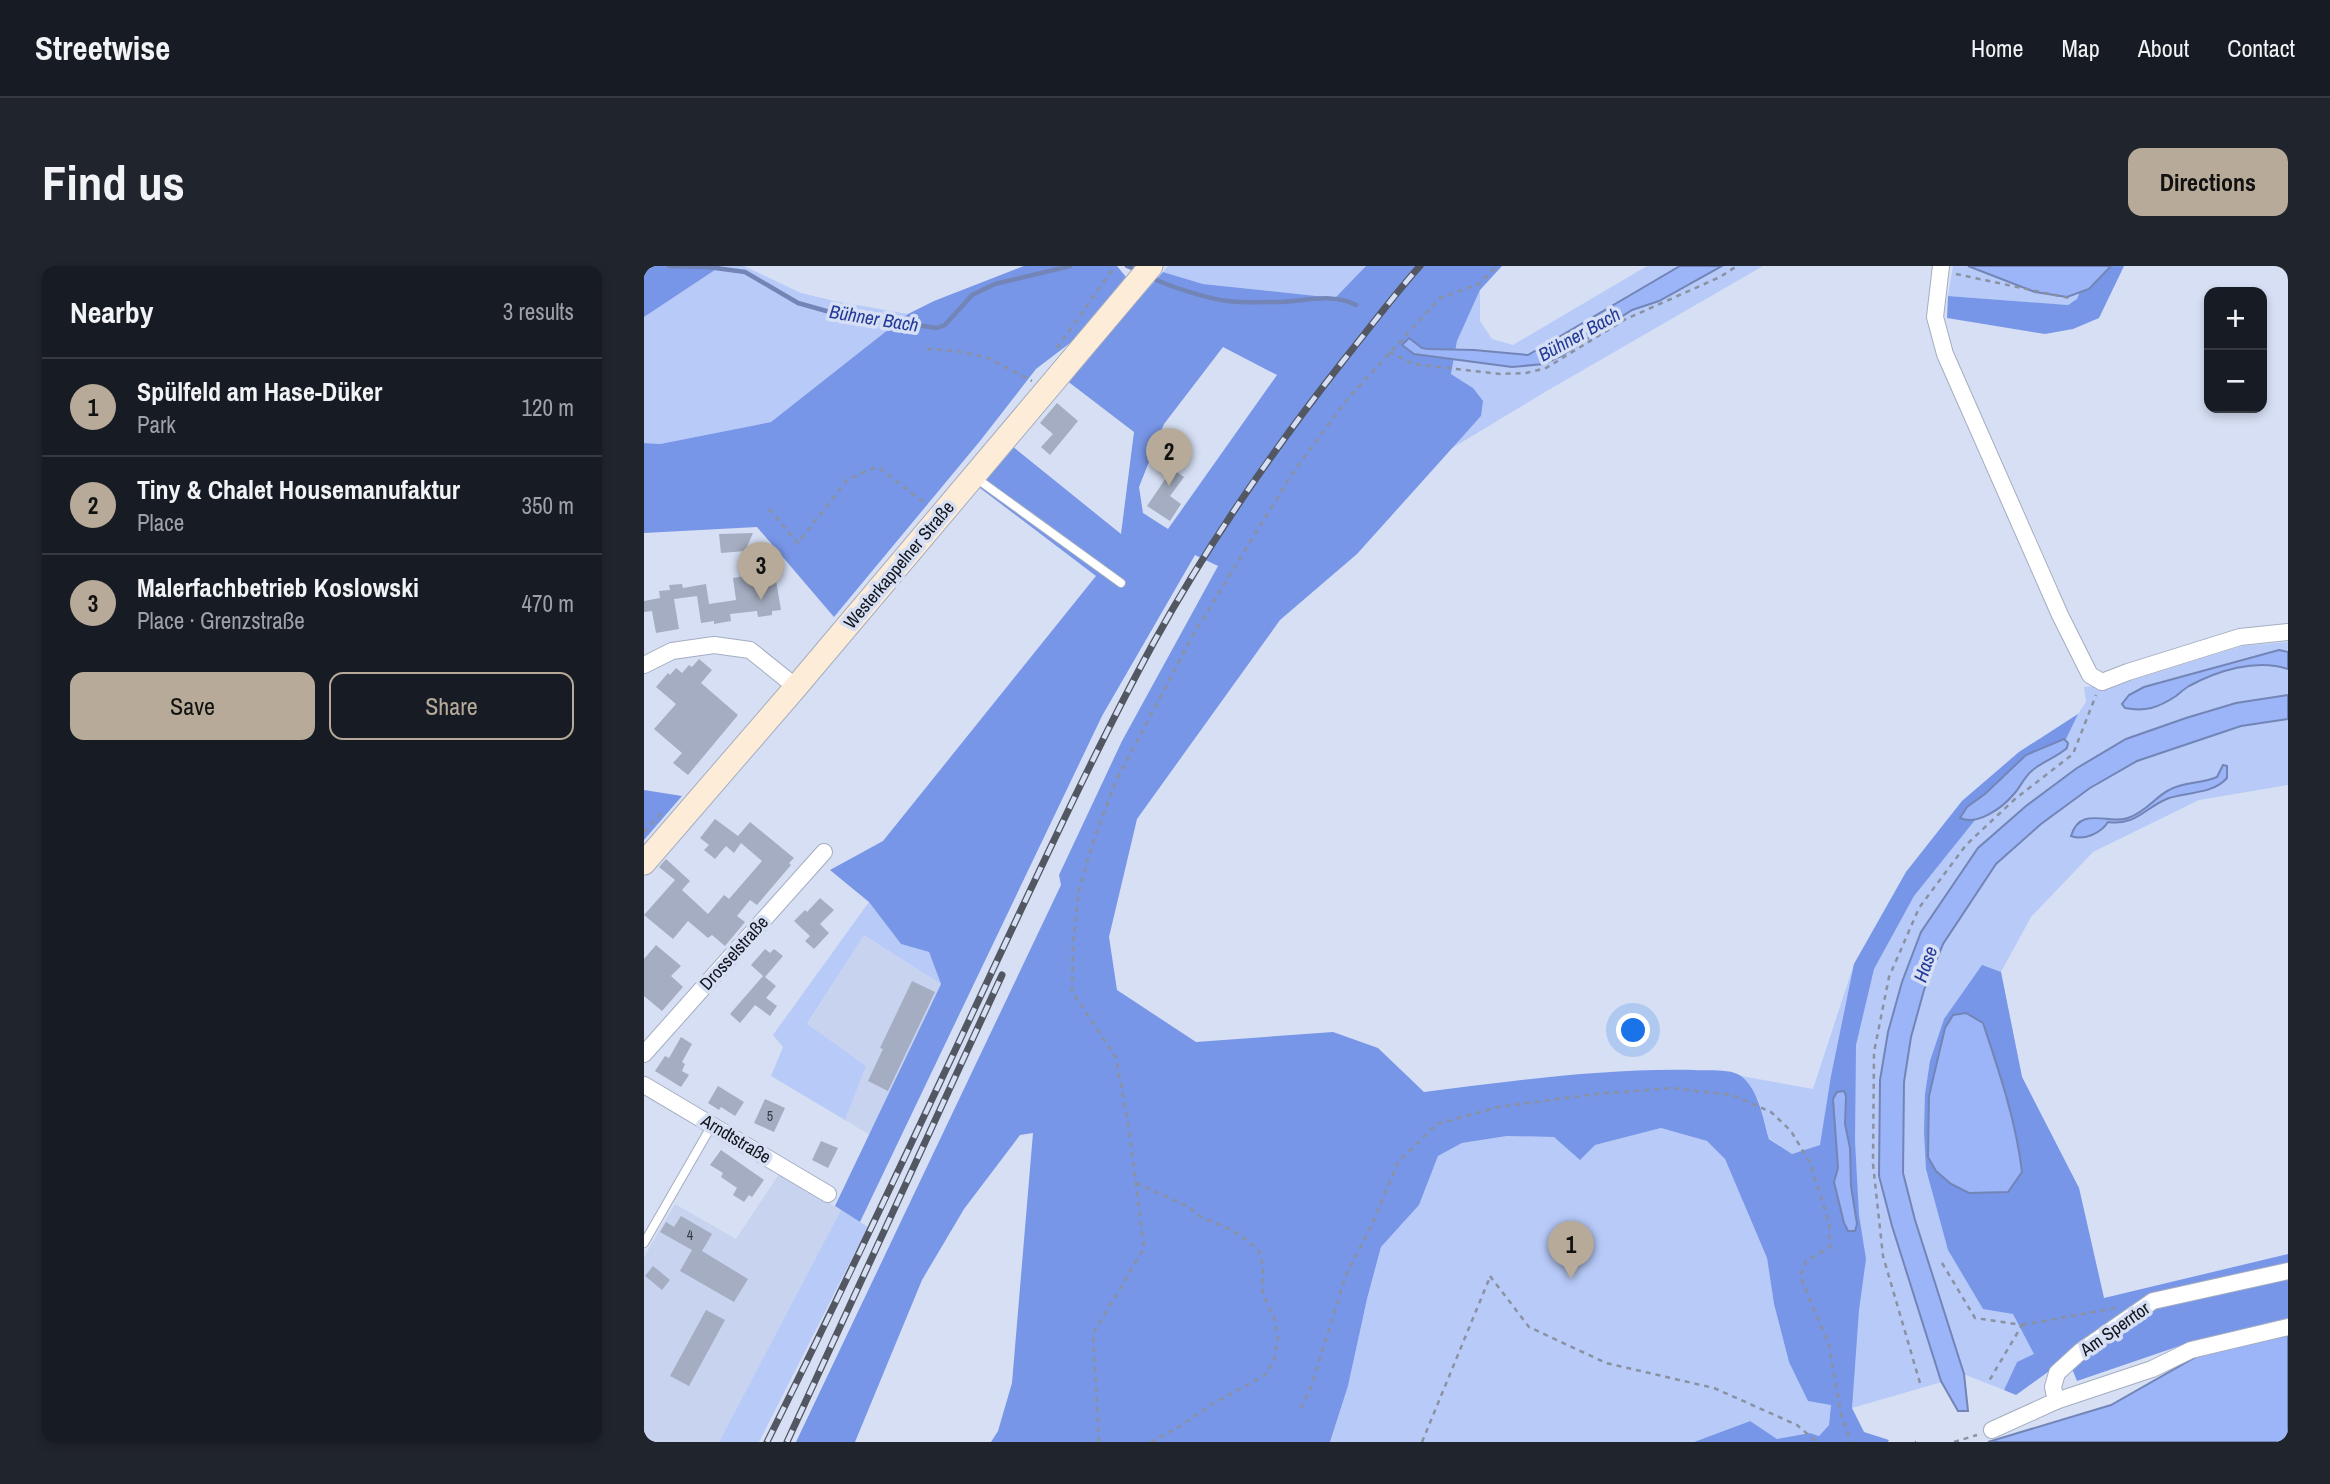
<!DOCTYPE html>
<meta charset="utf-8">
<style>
:root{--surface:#171b24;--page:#20242c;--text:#f1f3f6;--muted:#9ea1a6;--line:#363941;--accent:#b7aa98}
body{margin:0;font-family:"Archivo Narrow",sans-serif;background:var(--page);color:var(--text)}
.controls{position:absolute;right:21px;top:21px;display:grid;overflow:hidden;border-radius:14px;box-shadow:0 4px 10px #0003}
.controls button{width:63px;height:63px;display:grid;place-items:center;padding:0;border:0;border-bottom:2px solid var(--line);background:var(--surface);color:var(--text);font:35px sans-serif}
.you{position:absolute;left:990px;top:765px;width:24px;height:24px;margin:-18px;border:5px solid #fff;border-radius:50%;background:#1a73e8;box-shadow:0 0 0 10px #1a73e833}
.badge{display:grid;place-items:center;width:46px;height:46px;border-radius:50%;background:var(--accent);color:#111;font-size:23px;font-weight:700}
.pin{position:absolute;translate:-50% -58px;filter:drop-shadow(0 2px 4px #0008)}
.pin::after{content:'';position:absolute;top:37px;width:24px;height:21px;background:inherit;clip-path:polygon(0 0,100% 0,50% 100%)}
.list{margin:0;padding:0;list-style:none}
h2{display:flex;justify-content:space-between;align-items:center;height:91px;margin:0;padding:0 28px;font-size:30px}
h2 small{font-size:23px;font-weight:400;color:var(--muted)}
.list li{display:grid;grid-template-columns:46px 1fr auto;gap:21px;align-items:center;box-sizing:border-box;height:98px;padding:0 28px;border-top:2px solid var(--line)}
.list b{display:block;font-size:26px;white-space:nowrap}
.list p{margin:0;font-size:23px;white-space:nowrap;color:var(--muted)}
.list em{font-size:23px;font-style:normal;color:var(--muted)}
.actions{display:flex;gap:14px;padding:21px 28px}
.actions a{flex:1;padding:16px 0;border:2px solid var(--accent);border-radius:14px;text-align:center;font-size:24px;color:var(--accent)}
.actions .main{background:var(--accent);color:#111}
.map{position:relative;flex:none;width:1644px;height:1176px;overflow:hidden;border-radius:14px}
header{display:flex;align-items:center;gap:42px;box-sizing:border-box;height:98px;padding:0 35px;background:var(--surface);border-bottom:2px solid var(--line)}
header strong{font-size:33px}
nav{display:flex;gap:38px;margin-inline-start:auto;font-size:24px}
.intro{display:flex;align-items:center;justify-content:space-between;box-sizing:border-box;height:168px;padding:0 42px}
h1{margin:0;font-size:49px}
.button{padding:18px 32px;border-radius:14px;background:var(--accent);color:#111;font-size:24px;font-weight:700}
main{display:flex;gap:42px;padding:0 42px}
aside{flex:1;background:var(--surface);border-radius:14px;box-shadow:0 4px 10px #0003}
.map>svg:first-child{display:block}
</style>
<header>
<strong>Streetwise</strong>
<nav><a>Home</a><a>Map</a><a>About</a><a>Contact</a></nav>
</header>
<div class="intro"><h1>Find us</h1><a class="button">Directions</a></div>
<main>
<aside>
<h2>Nearby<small>3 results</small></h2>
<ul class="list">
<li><span class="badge">1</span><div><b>Spülfeld am Hase-Düker</b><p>Park</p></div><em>120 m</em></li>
<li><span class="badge">2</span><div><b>Tiny &amp; Chalet Housemanufaktur</b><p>Place</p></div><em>350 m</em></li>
<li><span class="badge">3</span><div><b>Malerfachbetrieb Koslowski</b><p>Place · Grenzstraße</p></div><em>470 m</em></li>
</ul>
<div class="actions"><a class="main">Save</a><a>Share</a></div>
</aside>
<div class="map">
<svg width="1644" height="1176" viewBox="0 0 1644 1176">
<rect width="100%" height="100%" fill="#d6dff4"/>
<g fill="#c7d3ef">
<path d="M220 669 297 718 226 869 201 854 222 800 163 759Z"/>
<path d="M135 908 197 944 75 1176H0V991L31 938 92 973Z"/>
</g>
<g fill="#b7caf8">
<path d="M77 0H100L157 27 190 35 264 48 127 156 16 178 0 177V51Z"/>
<path d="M524 0H722L691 32 559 18 519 6Z"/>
<path d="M1003 0H1119L901 126 805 184 837 150 829 122 807 108 813 75 836 24V55L848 73 869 79Z"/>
<path d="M1309 0H1446L1433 34 1424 39 1304 30Z"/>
<path d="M1644 376V519L1555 534 1449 586 1387 651 1357 706 1378 811 1435 922 1460 1032 1391 1088 1373 1096 1360 1124 1322 1109 1208 1142 1176 879 1148 888 1125 872 1114 833 1097 810 1169 823 1210 698 1262 606 1318 535 1375 486 1434 448 1442 436 1440 421 1479 417 1598 380Z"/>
<path d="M225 636 257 678 285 686 297 718 220 669 163 758 222 800 201 854 127 810 139 781 129 769Z"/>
<path d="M1017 862 1063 875 1081 893 1123 992 1130 1038 1145 1096 1187 1139 1185 1159 1175 1170 1166 1167 1133 1173 1105 1155 1050 1176H686L704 1120 723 1033 737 981 775 939 794 890 818 877 863 870 910 871 951 879Z"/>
<path d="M197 944 224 961 115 1176H75Z"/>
</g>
<g fill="#7896e7" fill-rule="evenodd">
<path d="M0 0H77L0 51Z"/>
<path d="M380 0H473L482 11 430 74 392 103 336 175 190 351 113 261 0 267V177L16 178 127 156 264 48 290 35Z"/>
<path d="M722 0H858L836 24 813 75 807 108 829 122 839 135 837 150 713 288 636 354 493 553 465 671 473 724 552 776 689 766 734 782 780 826C870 815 960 802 1050 804 1063 805 1086 802 1097 810 1115 824 1119 853 1125 873L1148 888 1176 879 1187 810 1210 698 1262 606 1318 535 1375 486 1434 448 1421 475 1339 544 1270 630 1230 703 1212 779 1211 875 1215 949 1222 993 1215 1044 1208 1142 1220 1166 1245 1174 1244 1176H1050L1106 1155 1133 1173 1166 1167 1175 1170 1185 1159 1187 1139 1164 1135 1145 1096 1130 1038 1123 992 1081 893 1063 875 1017 862 951 879 936 894 910 871 863 870 818 877 794 890 775 939 737 981 723 1033 704 1120 686 1176H347L354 1165 368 1117 389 867 376 869 320 943 278 1014 211 1176H152L417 619 415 609 478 475 574 300 551 289 458 450 216 956 191 940 297 718 285 686 257 678 225 636 186 604 239 575 452 310 332 219 368 180 477 268 490 166 422 114 519 6 559 18 691 32ZM579 81 633 109 524 263 499 247 495 221 520 158Z"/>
<path d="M1446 0H1480L1455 52 1429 63 1401 68 1303 52 1304 30 1424 39 1433 33Z"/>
<path d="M0 524 38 530 0 574Z"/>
<path d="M1338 699 1357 706 1378 811 1435 922 1460 1032 1644 988V1052L1550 1075 1433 1115 1429 1105 1415 1098 1372 1129 1360 1124 1373 1096 1390 1088 1369 1048 1339 1043 1304 984 1282 903 1280 866 1281 828 1286 795 1300 753Z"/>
</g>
<g fill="#9bb5f8" stroke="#7285b6" stroke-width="2">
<path d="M1036 0H1078L1015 35 988 44 917 90 900 98 868 101 770 88 758 79 765 72 778 82 784 83 830 84 884 89Z"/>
<path d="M1324 0H1467L1445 23 1423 31 1391 26Z"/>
<path d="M1635 384 1644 386V403C1612 392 1573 405 1545 420 1540 423 1536 427 1532 430 1514 442 1501 446 1481 442L1478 438 1485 429 1500 421Z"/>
<path d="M1644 429V453L1597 460 1493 495 1446 522 1397 558 1352 598 1299 678 1280 724 1267 771 1260 816 1259 907 1271 954 1320 1108 1324 1145H1314L1297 1115 1248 960 1235 910 1236 814 1244 766 1258 716 1277 666 1334 582 1382 540 1433 502 1482 473 1542 452 1592 437Z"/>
<path d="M1420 473 1424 477 1423 482C1413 491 1400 495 1390 503 1380 510 1377 521 1369 529 1358 542 1333 560 1316 552L1323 541 1341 528 1382 489Z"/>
<path d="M1579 499 1583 500V512C1569 528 1544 526 1525 532 1501 541 1493 560 1464 556 1457 567 1440 575 1427 570 1436 539 1465 559 1484 552 1503 545 1510 532 1525 524 1540 515 1558 518 1573 511Z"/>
<path d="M1322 747 1339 757C1355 805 1372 855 1378 906L1364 926 1325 927 1307 918 1292 905 1284 891 1285 830 1301 762 1309 749Z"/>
<path d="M1200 825 1202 830 1201 858 1206 882 1207 920 1213 958 1211 965H1204L1200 957 1190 916 1194 902 1189 833 1193 826Z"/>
<path d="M1644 1069V1176H1344L1467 1139 1557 1088Z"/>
</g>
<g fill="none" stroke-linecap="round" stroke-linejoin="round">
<g stroke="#7285b6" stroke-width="4.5">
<path d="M25 0 64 1 101 6 154 37 193 48 234 50 266 58 293 62 301 59 328 29 351 18 426 0"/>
<path d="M483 0 495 5"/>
<path d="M506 11C524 20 564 33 584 35 599 37 617 36 632 36 659 36 688 26 712 39"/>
</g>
</g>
<g fill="#a4adc1">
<path d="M413 137 434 155 406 189 397 181 409 168 396 157Z"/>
<path d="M528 203 540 211 526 230 537 238 526 255 503 240Z"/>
<path d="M109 267 101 285 77 287 75 268Z"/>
<path d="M121 280 122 292 128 291 137 344 128 345V349L114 351 113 345 86 348 87 355 70 358V355L57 357 53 330 30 333 35 363 12 367 8 345 0 346V335L16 332 15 325 26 324 25 319 38 318 39 322 62 318 65 338 92 334 89 312 108 309 104 282Z"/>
<path d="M55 393 68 404 57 417 94 449 44 509 29 497 38 487 10 463 32 438 12 421 24 407 26 409 32 402 38 407 45 399 48 401Z"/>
<path d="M71 553 94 570 106 556 150 592 145 597 147 599 113 639 106 634 93 650 101 656 81 680 68 669 64 672 44 655 29 673 0 649 31 614 15 601 22 593 46 615 38 624 64 648 80 629 85 633 118 595 97 577 90 587 82 580 71 593 60 584 65 579 56 572Z"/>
<path d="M176 632 190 644 176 658 185 667 170 683 161 675 166 670 150 655 161 644 163 646Z"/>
<path d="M12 679 37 700 27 710 39 721 18 745 0 730V693Z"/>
<path d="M121 683 126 687 130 683 139 690 121 711 132 720 122 732 133 740 126 750 111 739 96 757 86 748 119 710 107 699Z"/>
<path d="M268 715 291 726 244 825 224 815 239 783 236 782Z"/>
<path d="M37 771 48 778 38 796 41 798 38 805 45 809 37 821 11 805 21 790 25 792Z"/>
<path d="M74 820 100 836 91 850 77 841 75 844 64 837Z"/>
<path d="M121 833 141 842 130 866 110 857Z"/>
<path d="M177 875 194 882 184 902 168 894Z"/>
<path d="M77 884 120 914 108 931 105 929 100 936 89 929 93 922 77 911 79 907 66 899Z"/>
<path d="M37 950 68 968 58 985 104 1013 90 1036 36 1005 48 984 16 966 22 956 30 961Z"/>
<path d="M9 1000 26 1014 18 1024 1 1010Z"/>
<path d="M62 1044 81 1054 45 1120 26 1110Z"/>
</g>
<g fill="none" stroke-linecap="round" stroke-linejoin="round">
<g stroke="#a4adc1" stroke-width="10">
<g id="service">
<path d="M332 212 477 317"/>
<path d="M0 977 68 859"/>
</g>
</g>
<g stroke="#a4adc1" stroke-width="18">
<g id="minor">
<path d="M1297 0 1291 51 1301 88 1416 349 1446 409 1458 416 1484 406 1596 371 1644 366"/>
<path d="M0 399 28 385 70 379 106 384 152 421"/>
<path d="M0 788 180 586"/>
<path d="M0 819 184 928"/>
<path d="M1412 1135 1409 1121 1413 1107 1437 1085 1509 1035 1644 1005"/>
<path d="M1348 1164 1412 1135 1508 1103 1547 1084 1644 1061"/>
</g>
</g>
<g stroke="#a4adc1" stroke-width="25">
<path id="secondary" d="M0 597 152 421 507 0"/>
</g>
<g stroke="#8a91a0" stroke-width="2.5" stroke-dasharray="5 5" stroke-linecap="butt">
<path d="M1312 8 1425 32"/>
<path d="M413 82 471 0"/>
<path d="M283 83 311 85 342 91 388 115"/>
<path d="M745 86 769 98 856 108 882 107 902 102 982 53 1076 11 1093 0"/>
<path d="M125 243 154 277 203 214 222 205 234 201 283 239"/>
<path d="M0 566 19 545"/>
<path d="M492 917 545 941 557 951 588 964 603 974 615 985 619 1000 618 1023 622 1035 630 1051 634 1073 630 1095 620 1110 570 1137 533 1162 507 1176"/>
<path d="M1298 997 1331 1052 1378 1059 1345 1115"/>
<path d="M846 1010 885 1061 962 1097 1070 1122 1153 1159 1173 1176"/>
<path d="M1378 1059 1471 1042"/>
<path d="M1276 1117 1239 990 1229 898 1230 786 1245 711 1275 642 1322 579 1371 533 1429 488 1452 429"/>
<path d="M657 1142 667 1121 702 1009 729 956 754 896 793 858 854 841 952 828 1028 822 1088 829 1127 846 1147 865 1166 897 1185 957 1186 981 1162 995 1156 1010 1185 1079 1197 1148 1207 1176"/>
<path d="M455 1176 449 1068 500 982 485 863 472 792 428 725 429 677 435 624 449 576 472 515 549 369 646 211 701 136 796 32 835 18 853 0"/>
<path d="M778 1176 846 1011"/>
<path d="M1271 1176H1272"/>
<path d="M1310 1176 1333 1169"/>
</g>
<use href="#service" stroke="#fff" stroke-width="8"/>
<use href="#minor" stroke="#fff" stroke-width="16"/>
<use href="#secondary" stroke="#fdecd7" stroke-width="23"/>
<g stroke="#525762" stroke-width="7">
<g id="rail">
<path d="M123 1176C205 1012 282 846 360 680 408 578 456 475 510 376 565 276 629 184 699 95 725 63 749 30 776 0"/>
<path d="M143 1176 358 709"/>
</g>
</g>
<use href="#rail" stroke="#d6dff4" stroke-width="4.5" stroke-dasharray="13" stroke-linecap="butt"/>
</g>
<g text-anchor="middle" stroke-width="7" stroke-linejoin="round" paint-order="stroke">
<g font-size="14" fill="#363b45">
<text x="126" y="855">5</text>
<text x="46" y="974">4</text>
</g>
<g font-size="18" fill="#12151c" stroke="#d6dff4">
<text transform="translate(255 299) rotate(-50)" y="6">Westerkappelner Straße</text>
<text transform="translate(90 687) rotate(-48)" y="6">Drosselstraße</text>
<text transform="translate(92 873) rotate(31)" y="6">Arndtstraße</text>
<text transform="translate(1471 1063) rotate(-35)" y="6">Am Sperrtor</text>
</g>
<g font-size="19" font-style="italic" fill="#223a97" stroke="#d6dff4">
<text transform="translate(230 52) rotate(9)" y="7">Bühner Bach</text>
<text transform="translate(935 68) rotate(-29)" y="7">Bühner Bach</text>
<text transform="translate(1281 698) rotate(-71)" y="7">Hase</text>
</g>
</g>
</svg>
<div class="controls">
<button>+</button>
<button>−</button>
</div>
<div class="you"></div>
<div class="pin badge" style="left:927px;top:1013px">1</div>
<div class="pin badge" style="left:525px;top:220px">2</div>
<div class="pin badge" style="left:117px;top:334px">3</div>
</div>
</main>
